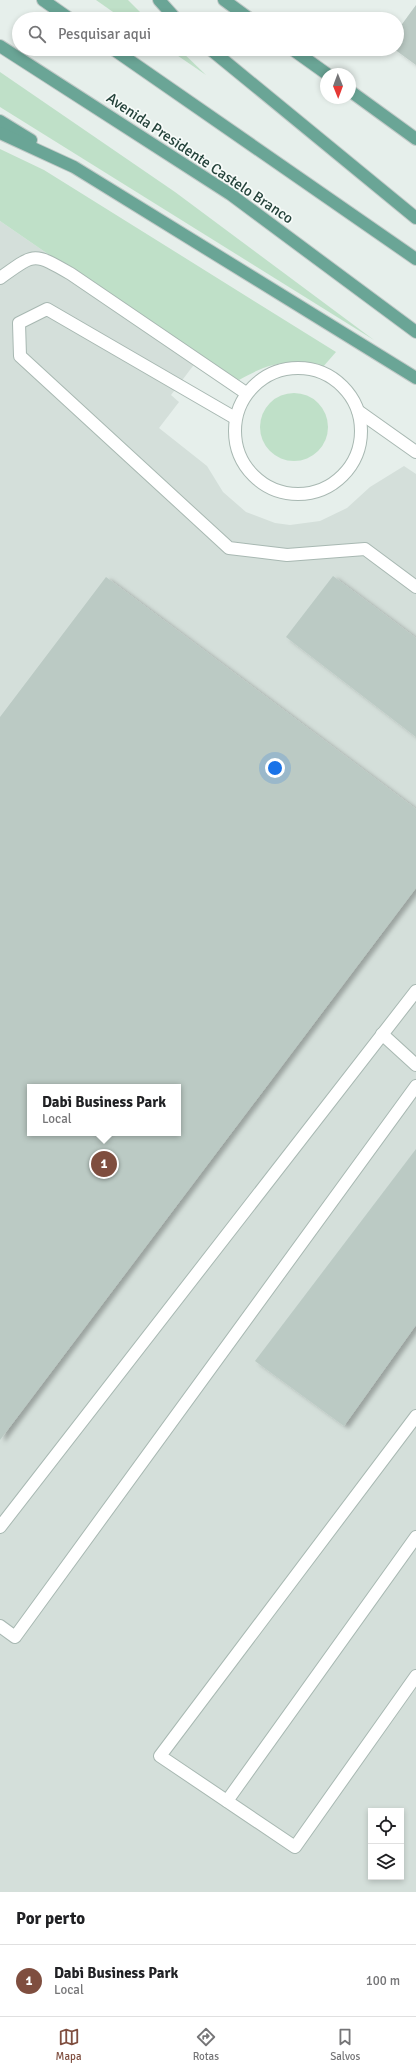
<!DOCTYPE html>
<html lang="pt">
<style>
:root{--surface:#fff;--page:#f2f2f2;--text:#202124;--muted:#757577;--line:#e0e0e0;--accent:#7f4e3f}
body{margin:0;font-family:Signika,sans-serif;background:var(--page);color:var(--text)}
.controls{position:absolute;right:12px;bottom:12px;display:grid;overflow:hidden;border-radius:0px;box-shadow:0 2px 6px #0003}
.controls button{width:36px;height:36px;display:grid;place-items:center;padding:0;border:0;border-bottom:1px solid var(--line);background:var(--surface);color:var(--text);font:20px sans-serif}
.compass{position:absolute;left:320px;top:68px;width:36px;height:36px;border-radius:50%;background:var(--surface);box-shadow:0 2px 6px #0003;rotate:179deg}
.you{position:absolute;left:275px;top:768px;width:14px;height:14px;margin:-10px;border:3px solid #fff;border-radius:50%;background:#1a73e8;box-shadow:0 0 0 6px #1a73e833}
.badge{display:grid;place-items:center;width:26px;height:26px;border-radius:50%;background:var(--accent);color:#fff;font-size:13px;font-weight:700}
.pin{position:absolute;translate:-50% -50%;border:2px solid #fff;box-shadow:0 1px 4px #0006}
.popup{position:absolute;left:27px;top:1084px;width:154px;height:52px;box-sizing:border-box;display:grid;place-content:center;border-radius:0px;background:var(--surface);filter:drop-shadow(0 1px 3px #0005);font-size:13px;white-space:nowrap;color:var(--muted)}
.popup b{font-size:15px;color:var(--text)}
.popup::after{content:'';position:absolute;left:50%;top:100%;margin-left:-8px;border:8px solid transparent;border-top-color:var(--surface)}
.list{margin:0;padding:0;list-style:none}
h2{display:flex;justify-content:space-between;align-items:center;height:52px;margin:0;padding:0 16px;font-size:17px}
h2 small{font-size:13px;font-weight:400;color:var(--muted)}
.list li{display:grid;grid-template-columns:26px 1fr auto;gap:12px;align-items:center;box-sizing:border-box;height:72px;padding:0 16px;border-top:1px solid var(--line)}
.list b{display:block;font-size:15px;white-space:nowrap}
.list p{margin:0;font-size:13px;white-space:nowrap;color:var(--muted)}
.list em{font-size:13px;font-style:normal;color:var(--muted)}
.icon{flex:none;width:22px;height:22px;fill:none;stroke:currentColor;stroke-width:2;stroke-linecap:round;stroke-linejoin:round}
.map{position:relative;flex:none;width:416px;height:1892px;overflow:hidden}
.search{position:absolute;background:var(--surface);box-shadow:0 2px 6px #0003;left:12px;right:12px;top:12px;height:44px;display:flex;align-items:center;gap:10px;box-sizing:border-box;padding:0 14px;border-radius:22px;color:var(--muted);font-size:15px}
.sheet{height:124px;background:var(--surface)}
nav{display:flex;justify-content:space-around;align-items:center;box-sizing:border-box;height:56px;border-top:1px solid var(--line);background:var(--surface);font-size:11px;color:var(--muted)}
nav a{display:grid;justify-items:center;gap:2px}
nav .on{color:var(--accent)}
.map>svg:first-child{display:block}
</style>
<div class="map">
<svg width="416" height="1892" viewBox="0 0 416 1892">
<defs>
<filter id="shadow"><feDropShadow dx="4.5" dy="2.5" stdDeviation="2" flood-color="#0004"/></filter>
</defs>
<rect width="100%" height="100%" fill="#e6efeb"/>
<path fill="#d4dfda" fill-rule="evenodd" d="M0 221 199 358 171 395 179 402 159 428 207 466 223 492 246 512 275 523 290 525 320 521 347 508 370 487 404 466 416 474V1892H0ZM30 1087H178V1133H30ZM371 1811H401V1877H371Z"/>
<g fill="#bfe0c8">
<path d="M96 0H128L147 19H123Z"/>
<path d="M168 49H179L206 75Z"/>
<path d="M0 72 175 192 374 340 0 107Z"/>
<path d="M0 149 44 170 336 352 322 368C286 359 271 362 239 380L199 358 0 221Z"/>
<circle cx="294" cy="427" r="34"/>
</g>
<g fill="#bbcac4" fill-rule="evenodd" filter="url(#shadow)">
<path d="M416 5V65L394 49H397V31Z"/>
<path d="M333 576 416 638V737L286 637Z"/>
<path d="M106 577 416 809V888L0 1440V717ZM30 1087H178V1133H30Z"/>
<path d="M416 1149V1325L344 1426 255 1361Z"/>
</g>
<g fill="none" stroke-linecap="round" stroke-linejoin="round">
<g stroke="#a8b8b2" stroke-width="14">
<g id="minor">
<path d="M0 278C35 253 33 252 71 274L246 393"/>
<circle cx="298" cy="431" r="63"/>
<path d="M358 411 416 452"/>
<path d="M235 418 47 309 19 323 20 356 229 548 287 555 365 549 416 587"/>
<path d="M382 1034 416 1065"/>
<path d="M416 1416 160 1756 295 1847 416 1676"/>
<path d="M0 1527 416 991"/>
<path d="M0 1626 15 1637 416 1086"/>
<path d="M227 1801 416 1537"/>
</g>
</g>
<g stroke="#c2cac8" stroke-width="14">
<g id="major">
<path d="M43 0 70 19"/>
<path d="M159 0 176 19"/>
<path d="M224 0 250 19"/>
<path d="M0 46 230 194 416 332"/>
<path d="M113 49 416 259"/>
<path d="M210 49 416 218"/>
<path d="M292 49 327 74"/>
<path d="M350 91 416 139"/>
<path d="M0 121 31 140"/>
<path d="M0 133 74 167 416 378"/>
</g>
</g>
<use href="#minor" stroke="#fff" stroke-width="12"/>
<use href="#major" stroke="#6aa596" stroke-width="12"/>
</g>
<g text-anchor="middle" stroke-width="3.5" stroke-linejoin="round" paint-order="stroke">
<g font-size="15" fill="#24423a" stroke="#f7fbf9">
<text transform="translate(200 158) rotate(34)" y="5">Avenida Presidente Castelo Branco</text>
</g>
</g>
</svg>
<div class="controls">
<button><svg class="icon" aria-label="locate" viewBox="0 0 24 24"><circle cx="12" cy="12" r="6"/><path d="M12 2v4M12 18v4M2 12h4M18 12h4"/></svg></button>
<button><svg class="icon" aria-label="layers" viewBox="0 0 24 24"><path d="M12 4l9 5-9 5-9-5zM3 14l9 5 9-5"/></svg></button>
</div>
<svg class="compass" viewBox="-18 -18 36 36"><path d="M0-13l5 13h-10z" fill="#e53935"/><path d="M0 13l5-13h-10z" fill="#757577"/></svg>
<div class="you"></div>
<div class="pin badge" style="left:104px;top:1164px">1</div>
<div class="popup"><b>Dabi Business Park</b>Local</div>
<div class="search"><svg class="icon" aria-label="search" viewBox="0 0 24 24"><circle cx="10" cy="10" r="6"/><path d="M15 15l6 6"/></svg>Pesquisar aqui</div>
</div>
<section class="sheet">
<h2>Por perto<small></small></h2>
<ul class="list">
<li><span class="badge">1</span><div><b>Dabi Business Park</b><p>Local</p></div><em>100 m</em></li>
</ul>
</section>
<nav>
<a class="on"><svg class="icon" aria-label="map" viewBox="0 0 24 24"><path d="M3 6l6-2 6 2 6-2v14l-6 2-6-2-6 2zM9 4v14M15 6v14"/></svg>Mapa</a>
<a><svg class="icon" aria-label="directions" viewBox="0 0 24 24"><path d="M12 3l9 9-9 9-9-9zM9 14v-3h6M13 9l2 2-2 2"/></svg>Rotas</a>
<a><svg class="icon" aria-label="saved" viewBox="0 0 24 24"><path d="M7 4h10v16l-5-4-5 4z"/></svg>Salvos</a>
</nav>
